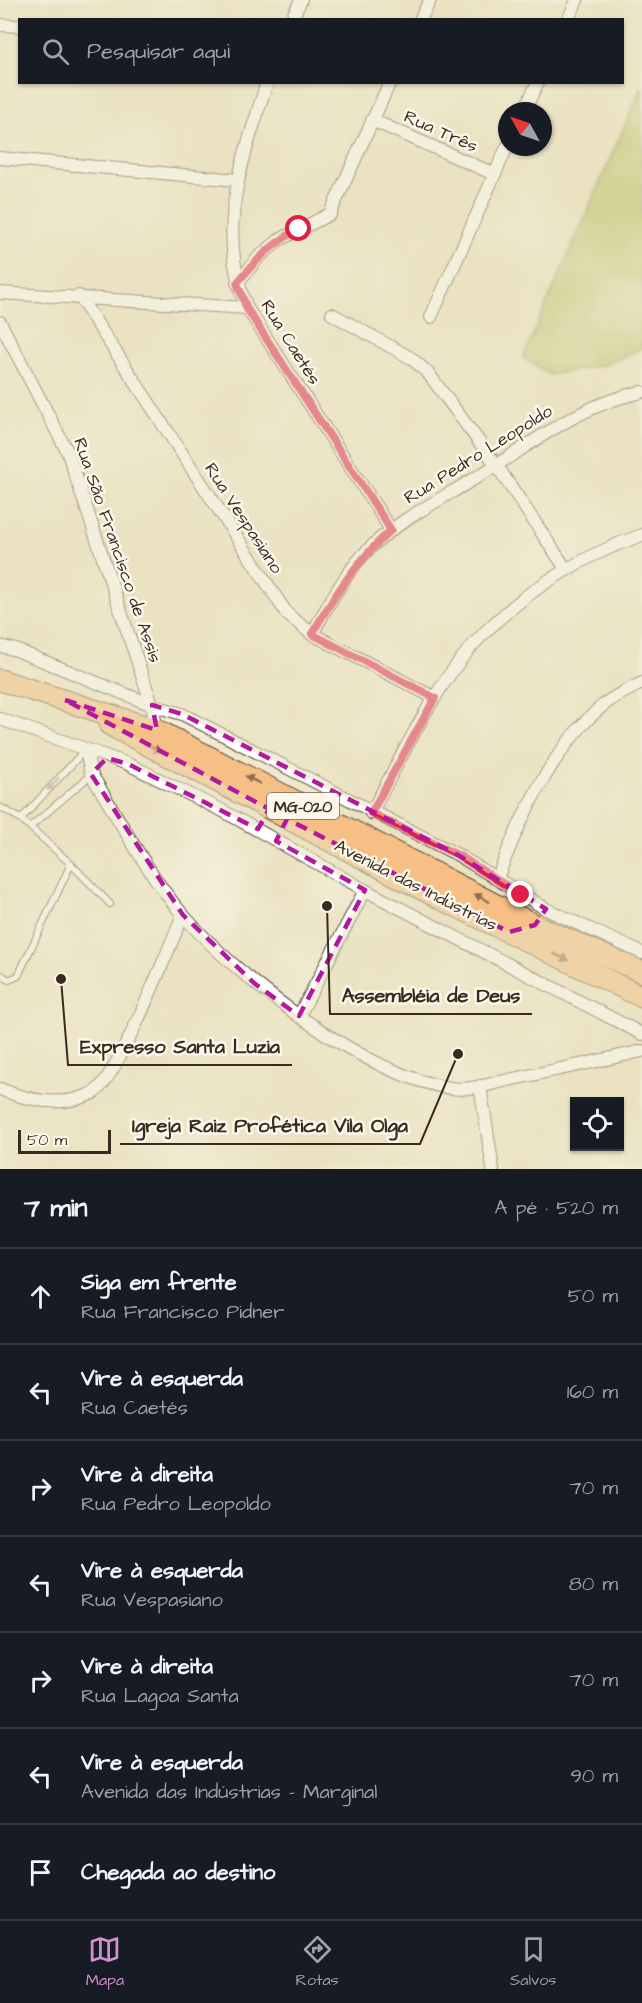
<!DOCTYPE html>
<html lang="pt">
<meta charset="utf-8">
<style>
:root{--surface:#171b24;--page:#20242c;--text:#f1f3f6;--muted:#9ea1a6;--line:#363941;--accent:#d690ce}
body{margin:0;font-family:"Architects Daughter",sans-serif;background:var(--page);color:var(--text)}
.controls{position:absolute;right:18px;bottom:18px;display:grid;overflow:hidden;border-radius:0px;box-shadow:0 2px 4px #0004}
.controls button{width:54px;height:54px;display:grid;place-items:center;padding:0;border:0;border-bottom:2px solid var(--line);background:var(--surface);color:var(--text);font:30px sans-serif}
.compass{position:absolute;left:498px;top:102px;width:54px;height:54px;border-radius:50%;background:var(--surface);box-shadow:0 2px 4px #0004;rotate:310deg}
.scale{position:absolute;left:18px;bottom:15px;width:93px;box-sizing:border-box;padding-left:6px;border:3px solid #3b2a1e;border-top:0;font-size:16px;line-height:21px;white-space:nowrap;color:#3b2a1e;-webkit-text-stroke:4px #fbf7ec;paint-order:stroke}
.stop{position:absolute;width:18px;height:18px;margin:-14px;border:4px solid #e11d48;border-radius:50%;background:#fff}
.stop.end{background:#e11d48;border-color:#fff;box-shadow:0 2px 6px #0008}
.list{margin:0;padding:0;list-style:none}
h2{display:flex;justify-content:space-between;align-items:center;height:78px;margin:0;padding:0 24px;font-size:26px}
h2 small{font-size:20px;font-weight:400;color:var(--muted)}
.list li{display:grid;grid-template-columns:39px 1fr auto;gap:18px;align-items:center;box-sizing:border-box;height:96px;padding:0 24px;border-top:2px solid var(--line)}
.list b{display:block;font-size:22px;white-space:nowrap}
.list p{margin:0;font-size:20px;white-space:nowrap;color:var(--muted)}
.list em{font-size:20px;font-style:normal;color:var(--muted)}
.icon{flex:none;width:33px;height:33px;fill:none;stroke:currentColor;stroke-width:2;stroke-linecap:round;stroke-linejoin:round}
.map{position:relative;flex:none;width:642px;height:1169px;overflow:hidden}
.search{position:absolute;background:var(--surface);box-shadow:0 2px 4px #0004;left:18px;right:18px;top:18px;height:66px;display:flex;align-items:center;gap:15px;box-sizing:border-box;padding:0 21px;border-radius:0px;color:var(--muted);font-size:22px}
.sheet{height:750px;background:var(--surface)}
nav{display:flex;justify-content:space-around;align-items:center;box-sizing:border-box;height:84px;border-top:2px solid var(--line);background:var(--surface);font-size:16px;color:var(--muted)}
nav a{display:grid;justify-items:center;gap:3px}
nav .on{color:var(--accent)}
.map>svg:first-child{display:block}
</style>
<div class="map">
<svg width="642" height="1169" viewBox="0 0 642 1169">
<rect width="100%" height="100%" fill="#fbf7ec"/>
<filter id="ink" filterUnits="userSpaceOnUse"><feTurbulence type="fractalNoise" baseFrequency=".0167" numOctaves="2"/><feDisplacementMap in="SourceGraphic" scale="12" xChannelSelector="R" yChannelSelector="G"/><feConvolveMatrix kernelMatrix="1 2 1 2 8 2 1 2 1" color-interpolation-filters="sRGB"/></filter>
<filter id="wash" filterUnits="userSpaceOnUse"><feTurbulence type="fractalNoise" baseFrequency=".008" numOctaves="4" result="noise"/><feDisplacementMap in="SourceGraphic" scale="24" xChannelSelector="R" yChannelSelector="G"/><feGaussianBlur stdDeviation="1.35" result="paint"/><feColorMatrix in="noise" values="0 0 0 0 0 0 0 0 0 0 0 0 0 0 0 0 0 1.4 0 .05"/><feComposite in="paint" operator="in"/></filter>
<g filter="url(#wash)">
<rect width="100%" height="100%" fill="#eae2c1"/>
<path fill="#b5c162" stroke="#787640" stroke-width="1.5" d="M642 86V348L607 364 550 375 523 358Z"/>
</g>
<g filter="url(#ink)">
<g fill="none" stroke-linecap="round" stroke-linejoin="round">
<g stroke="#554636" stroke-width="8">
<g id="lane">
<path d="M0 807 21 819 71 864 18 976 9 980 0 974"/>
<path d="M21 819 85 750"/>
<path d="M30 827 91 775"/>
<path d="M71 864 110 904"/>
</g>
</g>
<g stroke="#554636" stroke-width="14">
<g id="street">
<path d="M291 20 301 0"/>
<path d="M420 20 430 0"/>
<path d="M568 20 577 0"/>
<path d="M0 25 20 26"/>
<path d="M267 82C243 161 214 227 247 308L391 530"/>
<path d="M524 111 538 82"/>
<path d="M372 120 494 174"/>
<path d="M0 158 237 180"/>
<path d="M237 283 259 257 279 240 330 214 390 82"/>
<path d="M0 293 247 308"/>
<path d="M79 296 287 614 312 634 435 698"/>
<path d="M332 314 411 358 428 373 497 466 566 569"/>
<path d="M431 317 507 147"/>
<path d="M0 322 68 453 152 705 157 730"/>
<path d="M312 634C327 607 343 577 364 554 395 521 439 501 477 477 531 445 579 404 642 392"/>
<path d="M0 646 16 650 152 705 182 714 458 855 546 909 642 953"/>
<path d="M0 719 128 764 223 811 365 890 642 1034"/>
<path d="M86 750 91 774C119 819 149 876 183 915 239 979 365 1075 450 1088 470 1091 494 1083 513 1079 556 1070 599 1061 642 1051"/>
<path d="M371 813C402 757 430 694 472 646 518 595 578 557 642 535"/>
<path d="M497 879C519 820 555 743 606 703 616 695 630 689 642 683"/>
<path d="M299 1016 365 890"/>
<path d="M480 1086 493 1169"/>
<path d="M0 1089C29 1101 63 1108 93 1093 117 1081 169 947 183 915"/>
</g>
</g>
<g stroke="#554636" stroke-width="23">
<g id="highway">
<path d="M0 680 157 730 535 925 642 972"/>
<path d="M110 725 437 897 642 997"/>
</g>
</g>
<use href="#lane" stroke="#fff" stroke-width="6"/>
<use href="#street" stroke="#fff" stroke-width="12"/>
<use href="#highway" stroke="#f5bf86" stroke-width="21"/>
</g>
<defs><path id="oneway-solid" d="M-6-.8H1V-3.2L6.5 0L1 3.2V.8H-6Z" transform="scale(1.5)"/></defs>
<g fill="#8f6d4d">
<use href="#oneway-solid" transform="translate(153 748) rotate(28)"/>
<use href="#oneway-solid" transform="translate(253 780) rotate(-153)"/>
<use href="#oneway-solid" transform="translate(482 898) rotate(-153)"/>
<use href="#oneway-solid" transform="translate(561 957) rotate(26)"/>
</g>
<use fill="#a79f9a" href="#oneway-solid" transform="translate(53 784) rotate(133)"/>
</g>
<g fill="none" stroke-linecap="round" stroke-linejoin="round" filter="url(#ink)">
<path stroke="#e11d48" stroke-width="8" d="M299 229C273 243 256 260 237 283L247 309 391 530C355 563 336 593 312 634L435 698 371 813 458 855 521 895"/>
</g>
<path d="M0 0H642V1169H0ZM65 700 157 730 152 705 182 714 458 855 546 909 535 925 509 932 287 819 276 841 365 890 299 1016 254 983 183 915 91 774 107 758 128 764 258 829 269 809Z" fill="#eae2c1" fill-opacity=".55" fill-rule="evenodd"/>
<path fill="none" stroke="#b5179e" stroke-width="4.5" stroke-dasharray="12 8" stroke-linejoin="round" d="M65 700 157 730 152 705 182 714 458 855 546 909 535 925 509 932 287 819 276 841 365 890 299 1016 254 983 183 915 91 774 107 758 128 764 258 829 269 809Z"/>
<g text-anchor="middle" stroke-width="5" stroke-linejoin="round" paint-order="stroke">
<rect fill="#fbf7ec" stroke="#75685c" stroke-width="1.5" x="267" y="793" width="72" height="26" rx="4.5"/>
<g font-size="16" font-weight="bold" fill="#3b2a1e">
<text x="303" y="812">MG-020</text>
</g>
<g font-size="18" fill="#3b2a1e" stroke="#fbf7ec">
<text transform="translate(441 131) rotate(24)" y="6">Rua Três</text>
<text transform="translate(291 342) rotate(58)" y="6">Rua Caetés</text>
<text transform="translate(478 454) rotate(-32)" y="6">Rua Pedro Leopoldo</text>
<text transform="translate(244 518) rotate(57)" y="6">Rua Vespasiano</text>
<text transform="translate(118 550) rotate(71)" y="6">Rua São Francisco de Assis</text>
<text transform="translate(416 885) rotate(27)" y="6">Avenida das Indústrias</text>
</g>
</g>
<path fill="none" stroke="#3b2a1e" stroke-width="2" d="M327 906L330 1014H532M61 979L68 1065H292M458 1054L420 1144H120"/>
<g fill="#3b2a1e" stroke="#fbf7ec" stroke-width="2">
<circle cx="327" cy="906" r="6"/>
<circle cx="61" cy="979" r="6"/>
<circle cx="458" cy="1054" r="6"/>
</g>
<g font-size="20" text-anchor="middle" font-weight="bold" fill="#3b2a1e" stroke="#fbf7ec" stroke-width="5" stroke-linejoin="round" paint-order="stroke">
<text x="431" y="1002">Assembléia de Deus</text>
<text x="180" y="1053">Expresso Santa Luzia</text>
<text x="270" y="1132">Igreja Raiz Profética Vila Olga</text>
</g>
</svg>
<div class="controls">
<button><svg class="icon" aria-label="locate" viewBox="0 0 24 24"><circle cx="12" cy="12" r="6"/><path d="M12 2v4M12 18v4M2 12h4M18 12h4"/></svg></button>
</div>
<svg class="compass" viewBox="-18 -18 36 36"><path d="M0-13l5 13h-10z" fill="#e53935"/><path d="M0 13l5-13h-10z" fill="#9ea1a6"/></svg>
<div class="scale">50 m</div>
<div class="stop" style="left:299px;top:229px"></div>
<div class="stop end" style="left:521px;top:895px"></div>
<div class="search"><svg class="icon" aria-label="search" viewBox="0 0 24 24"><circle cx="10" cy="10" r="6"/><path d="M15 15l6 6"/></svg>Pesquisar aqui</div>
</div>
<section class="sheet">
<h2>7 min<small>A pé · 520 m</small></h2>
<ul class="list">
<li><svg class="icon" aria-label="ahead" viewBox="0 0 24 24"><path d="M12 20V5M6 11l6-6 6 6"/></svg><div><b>Siga em frente</b><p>Rua Francisco Pidner</p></div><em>50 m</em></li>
<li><svg class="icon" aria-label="left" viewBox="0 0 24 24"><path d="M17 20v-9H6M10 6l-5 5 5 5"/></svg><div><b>Vire à esquerda</b><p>Rua Caetés</p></div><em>160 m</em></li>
<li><svg class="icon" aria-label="right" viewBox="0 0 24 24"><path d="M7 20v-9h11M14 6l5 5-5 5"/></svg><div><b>Vire à direita</b><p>Rua Pedro Leopoldo</p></div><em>70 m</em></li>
<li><svg class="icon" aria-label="left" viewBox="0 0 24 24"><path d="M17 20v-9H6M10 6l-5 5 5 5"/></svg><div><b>Vire à esquerda</b><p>Rua Vespasiano</p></div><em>80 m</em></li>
<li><svg class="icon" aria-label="right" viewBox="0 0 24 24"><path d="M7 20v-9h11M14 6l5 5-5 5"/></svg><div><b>Vire à direita</b><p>Rua Lagoa Santa</p></div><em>70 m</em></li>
<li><svg class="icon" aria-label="left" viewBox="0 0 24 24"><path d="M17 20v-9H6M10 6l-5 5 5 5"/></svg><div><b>Vire à esquerda</b><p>Avenida das Indústrias - Marginal</p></div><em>90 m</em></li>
<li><svg class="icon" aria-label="arrive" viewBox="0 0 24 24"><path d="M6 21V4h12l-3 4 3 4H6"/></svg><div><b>Chegada ao destino</b></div></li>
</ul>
</section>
<nav>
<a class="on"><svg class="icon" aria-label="map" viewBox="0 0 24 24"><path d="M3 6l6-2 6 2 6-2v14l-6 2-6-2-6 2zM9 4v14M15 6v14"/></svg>Mapa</a>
<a><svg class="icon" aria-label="directions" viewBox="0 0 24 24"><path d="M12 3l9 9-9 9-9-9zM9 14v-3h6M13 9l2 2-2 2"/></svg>Rotas</a>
<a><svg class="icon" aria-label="saved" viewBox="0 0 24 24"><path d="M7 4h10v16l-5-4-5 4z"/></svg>Salvos</a>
</nav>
